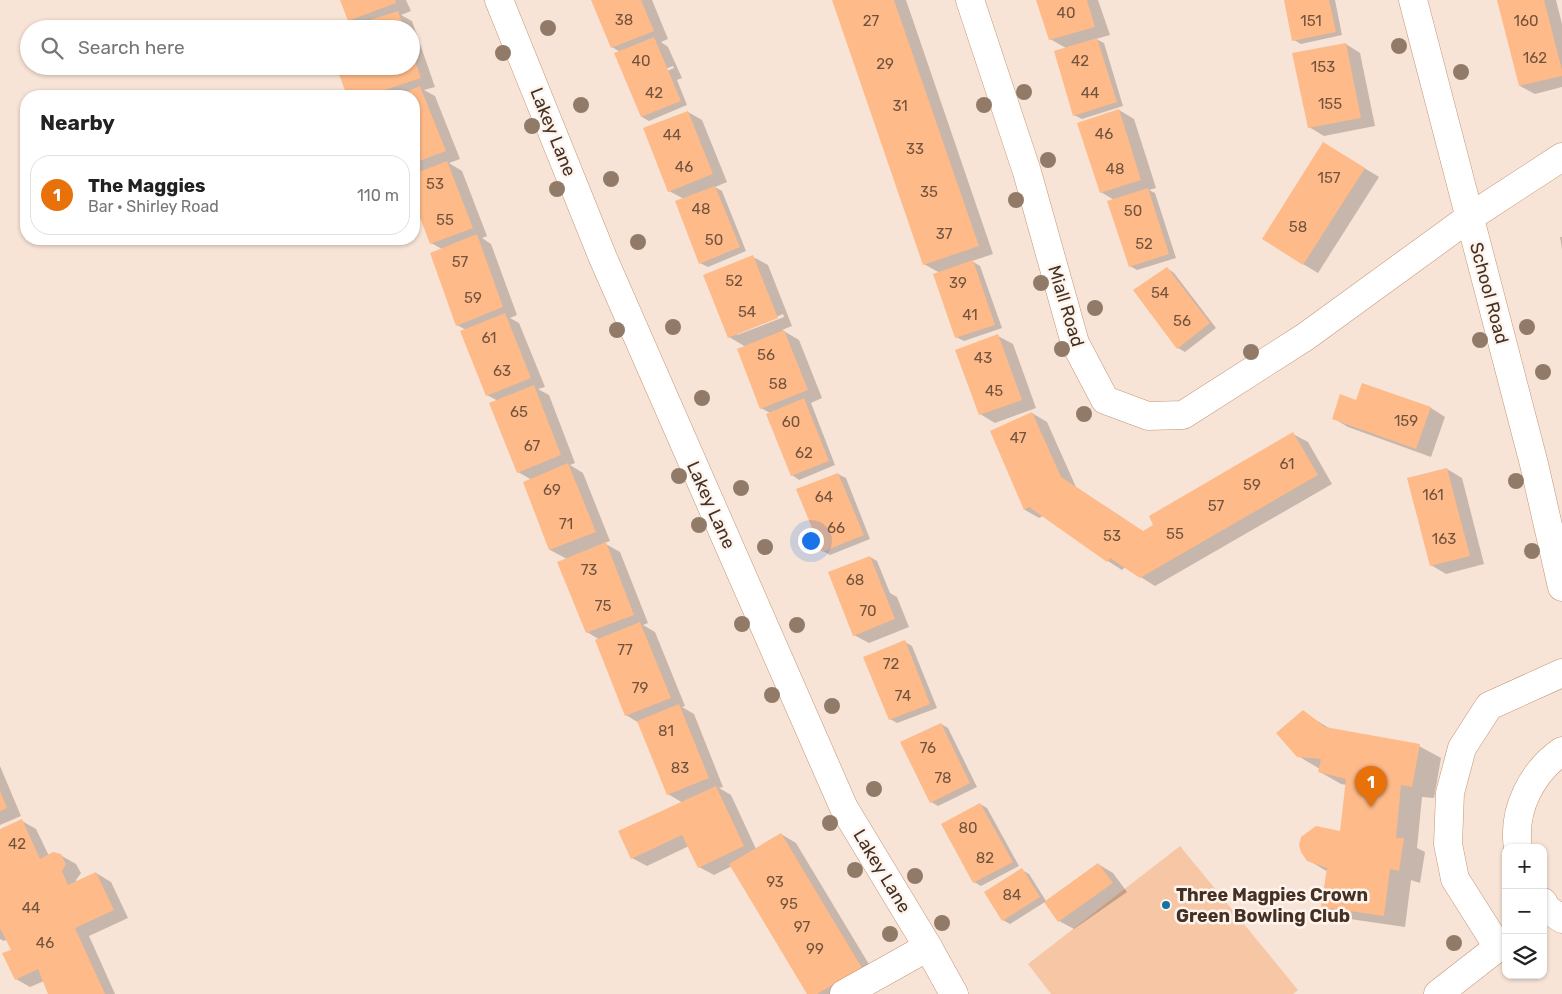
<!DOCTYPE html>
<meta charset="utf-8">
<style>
:root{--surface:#fff;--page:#f2f2f2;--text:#222;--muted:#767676;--line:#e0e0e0;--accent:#1573a1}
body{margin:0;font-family:Rubik,sans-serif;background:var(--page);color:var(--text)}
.controls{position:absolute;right:15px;bottom:15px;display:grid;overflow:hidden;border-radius:10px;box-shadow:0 1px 4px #0004}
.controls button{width:45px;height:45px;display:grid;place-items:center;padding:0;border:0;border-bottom:1px solid var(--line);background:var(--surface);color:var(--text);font:25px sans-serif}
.you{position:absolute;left:810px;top:540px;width:18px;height:18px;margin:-12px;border:4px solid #fff;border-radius:50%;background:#1a73e8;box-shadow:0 0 0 8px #1a73e833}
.badge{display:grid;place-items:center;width:32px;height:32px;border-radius:50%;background:var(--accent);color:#fff;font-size:16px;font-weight:700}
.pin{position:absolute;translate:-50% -41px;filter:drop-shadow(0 1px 2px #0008)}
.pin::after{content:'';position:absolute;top:26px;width:18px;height:15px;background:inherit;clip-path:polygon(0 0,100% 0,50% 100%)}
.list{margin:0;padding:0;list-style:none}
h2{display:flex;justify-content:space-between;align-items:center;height:65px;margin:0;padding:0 20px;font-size:21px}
h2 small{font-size:16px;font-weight:400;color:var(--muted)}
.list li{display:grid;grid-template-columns:32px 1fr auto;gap:15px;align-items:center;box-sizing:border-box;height:80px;margin:0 10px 10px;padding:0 10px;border:1px solid var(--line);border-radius:20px}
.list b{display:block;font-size:19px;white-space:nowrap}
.list p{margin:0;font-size:16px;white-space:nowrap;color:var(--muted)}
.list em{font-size:16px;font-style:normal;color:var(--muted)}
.icon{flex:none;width:28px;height:28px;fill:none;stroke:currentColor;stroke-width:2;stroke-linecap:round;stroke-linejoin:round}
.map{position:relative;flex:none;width:1562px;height:994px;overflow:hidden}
.search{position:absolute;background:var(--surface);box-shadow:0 1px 4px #0004;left:20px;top:20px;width:400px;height:55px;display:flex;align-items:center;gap:12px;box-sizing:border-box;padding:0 18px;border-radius:28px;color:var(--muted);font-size:19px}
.panel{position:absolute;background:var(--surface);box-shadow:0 1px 4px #0004;left:20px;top:90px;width:400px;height:155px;border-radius:20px}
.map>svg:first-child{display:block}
</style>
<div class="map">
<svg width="1562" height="994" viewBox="0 0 1562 994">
<rect width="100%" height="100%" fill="#f8e4d6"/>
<path fill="#f7c6a4" d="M1180 846 1298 990 1293 994H1051L1028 964Z"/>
<g fill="#0003" fill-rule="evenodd">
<path d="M342 0H406L411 11 401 15 412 21 435 87 424 90 435 96 460 159 449 163 462 171 487 236 482 238 491 244 517 315 510 318 519 323 545 387 538 389 549 395 575 463 570 465 583 473 610 541 604 543 620 552 648 623 643 625 655 632 685 706 682 707 694 714 723 787 719 788 731 795 756 849 781 834 796 843 876 976 846 994H809L732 866 714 875 699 867 689 846 647 866 632 858 683 803 668 794 639 723 626 715 600 640 587 632 567 559 550 550 532 480 518 472 498 401 487 395 466 330 457 325 442 249 431 243 414 199V176L418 174 414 172V96H348L338 66H411V29H349L358 26 349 20Z"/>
<path d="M593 0H652L668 39 661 42 668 47 682 78 677 80 687 105 649 121 642 117 615 54 620 52 612 47ZM673 66 674 68 636 84V81Z"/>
<path d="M834 0H906L993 254 972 261 980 266 1002 328 964 341 956 337 940 273 924 264Z"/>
<path d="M1038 0H1098L1110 35 1096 39 1104 43 1123 106 1082 119 1074 115 1066 48 1050 39Z"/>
<path d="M1285 0H1335L1342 35 1301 44 1294 40Z"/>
<path d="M1498 0H1556L1562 24V87L1535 94 1520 86Z"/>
<path d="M1346 44 1360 53 1375 126 1324 136 1309 127Z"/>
<path d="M1119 110 1134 119 1156 188 1149 190 1155 193 1176 258 1137 270 1130 266 1114 200 1101 192Z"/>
<path d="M688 112 702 120 727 182 715 187 722 191 746 251 708 267 700 263 684 199 669 191Z"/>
<path d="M1338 152 1379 177 1318 273 1303 264Z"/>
<path d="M1560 237H1562V249Z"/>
<path d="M753 257 768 265 792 326 782 330 799 340 822 398 811 403 835 465 799 480 792 475 770 413 761 408 746 347 729 337ZM783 314 784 317 737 335V333Z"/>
<path d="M1167 268 1174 273 1216 328 1185 352 1178 348Z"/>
<path d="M998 336 1013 344 1036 408 995 423 980 414Z"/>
<path d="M1363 384 1431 408 1445 417 1431 457 1348 427 1333 418 1357 401Z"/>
<path d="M1032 413 1047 422 1076 487 1144 532 1293 434 1308 442 1332 484 1155 586 1125 567 1122 570 1108 561 1043 516 1039 518 1025 510 992 432Z"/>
<path d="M1447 469 1462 478 1484 564 1446 574 1431 565Z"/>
<path d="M838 474 846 478 870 539 830 555 823 551Z"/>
<path d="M870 557 877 561 890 593 897 597 909 627 869 643 854 635Z"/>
<path d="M905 642 912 646 937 708 897 723 890 719Z"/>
<path d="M1303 712 1332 730 1419 746 1441 758 1434 798 1422 797 1417 848 1425 852 1420 883 1411 880 1405 927 1343 918 1322 906 1328 872 1308 860 1342 833 1347 785 1341 784 1320 772V769L1298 756Z"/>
<path d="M941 724 948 728 977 787 938 806 931 802Z"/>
<path d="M0 766 21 816 0 825Z"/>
<path d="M980 804 987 808 1019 866 981 886 974 882 942 824Z"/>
<path d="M22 821 36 829 49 856 60 855 76 864 81 873 76 880 77 882 96 873 111 882 128 918 89 936 115 994H50L44 981 30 987 16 979 12 951 7 939 4 941 0 939V830Z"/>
<path d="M1098 864 1113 873 1127 892 1074 929 1059 921 1045 902 1010 924 1003 920 1022 870 1029 874 1046 901Z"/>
</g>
<g fill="#feba88">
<path d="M340 0H395L396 3 348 21Z"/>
<path d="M591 0H641L654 31 611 48Z"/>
<path d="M832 0H894L979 246 923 265Z"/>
<path d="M1036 0H1087L1095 27 1049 40Z"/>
<path d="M1284 0H1329L1336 32 1292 41Z"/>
<path d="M1497 0H1544L1562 70V76L1519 86Z"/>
<path d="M398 11 404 29H346V28Z"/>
<path d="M654 37 681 101 641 117 614 53Z"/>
<path d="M1097 38 1117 102 1073 116 1054 51Z"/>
<path d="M1346 43 1361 118 1308 128 1292 53Z"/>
<path d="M412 52 421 78 367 96H347L336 66H411Z"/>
<path d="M420 86 446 151 414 163V96H395Z"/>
<path d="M1119 109 1141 180 1100 193 1077 123Z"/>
<path d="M688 111 713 174 668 192 643 128Z"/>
<path d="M1323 142 1365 168 1303 265 1262 239Z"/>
<path d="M447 161 473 228 430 244 414 202V174Z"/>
<path d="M715 186 740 247 699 264 675 201Z"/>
<path d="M1148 188 1169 254 1129 267 1107 201Z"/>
<path d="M477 234 503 307 456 326 430 253Z"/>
<path d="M753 255 778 318 728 338 703 275Z"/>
<path d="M973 260 995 325 955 338 933 274Z"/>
<path d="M1167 267 1210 323 1177 349 1133 290Z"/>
<path d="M505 313 531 378 486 396 460 331Z"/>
<path d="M784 330 808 390 760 409 737 349Z"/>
<path d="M998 334 1022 400 979 415 955 350Z"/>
<path d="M1362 383 1431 407 1416 449 1332 419 1340 394 1356 400Z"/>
<path d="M534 385 561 455 517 473 489 403Z"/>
<path d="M804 398 829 461 791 476 766 414Z"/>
<path d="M1032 412 1061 477 1143 531 1153 525 1149 516 1293 432 1318 475 1140 578 1110 558 1107 562 1029 507 1024 510 990 431Z"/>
<path d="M568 463 596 532 549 550 523 482Z"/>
<path d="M1447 468 1470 556 1430 566 1407 478Z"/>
<path d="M838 473 864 535 822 552 796 489Z"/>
<path d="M606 542 634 615 586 633 557 562Z"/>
<path d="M870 556 895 619 853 636 828 572Z"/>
<path d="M640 622 671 698 625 716 595 640Z"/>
<path d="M905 640 930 704 889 720 863 657Z"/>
<path d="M679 704 709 778 667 795 637 721Z"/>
<path d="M1303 710 1325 727 1420 744 1412 787 1401 785 1396 838H1404L1399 871 1390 869 1384 916 1321 907 1327 868 1307 861 1301 852 1299 845 1301 837 1316 826 1340 831 1346 779 1318 772 1321 759 1297 757 1276 733Z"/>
<path d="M941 723 970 783 930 803 900 742Z"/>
<path d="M716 786 744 846 698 868 682 835 631 859 618 831Z"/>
<path d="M0 791 7 808 0 811Z"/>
<path d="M980 803 1013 862 973 883 941 824Z"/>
<path d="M22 819 40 859 53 852 61 854 66 864 62 871 68 885 96 872 114 910 75 928 105 994H48L38 969 15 980 2 953 11 950 0 928V829Z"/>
<path d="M781 833 862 968 817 994H807L729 864Z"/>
<path d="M1098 863 1113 883 1058 922 1044 902Z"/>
<path d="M1022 868 1040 897 1002 921 984 892Z"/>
</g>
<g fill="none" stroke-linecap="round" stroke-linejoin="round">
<g stroke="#c39574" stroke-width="29">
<g id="minor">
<path d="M499 0 603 258 844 808 928 947 954 994"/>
<path d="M970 0 1027 172 1075 343 1105 400 1148 416 1183 415 1305 337 1470 217 1562 157"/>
<path d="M1413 0 1534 464 1562 587"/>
<path d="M1518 848C1512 810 1532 772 1562 751"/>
<path d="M1543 902 1547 909 1562 919"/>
<path d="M1498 947 1455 879 1448 844 1450 793 1462 748 1489 706 1562 673"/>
<path d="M844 994 928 947"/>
<path d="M1438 994 1506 941"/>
</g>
</g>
<use href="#minor" stroke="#fff" stroke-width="28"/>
</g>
<g fill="#927a69">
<circle cx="548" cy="28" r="8"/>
<circle cx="1399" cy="46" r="8"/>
<circle cx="503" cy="53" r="8"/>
<circle cx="1461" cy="72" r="8"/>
<circle cx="1024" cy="92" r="8"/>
<circle cx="581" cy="105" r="8"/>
<circle cx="984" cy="105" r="8"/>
<circle cx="532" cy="126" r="8"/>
<circle cx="1048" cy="160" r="8"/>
<circle cx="611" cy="179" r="8"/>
<circle cx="557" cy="189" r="8"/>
<circle cx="1016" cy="200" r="8"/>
<circle cx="638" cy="242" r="8"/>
<circle cx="1041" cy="283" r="8"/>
<circle cx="1095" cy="308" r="8"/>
<circle cx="673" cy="327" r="8"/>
<circle cx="1527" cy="327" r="8"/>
<circle cx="617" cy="330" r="8"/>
<circle cx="1480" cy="340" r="8"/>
<circle cx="1062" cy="349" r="8"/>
<circle cx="1251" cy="352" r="8"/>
<circle cx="1543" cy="372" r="8"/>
<circle cx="702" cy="398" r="8"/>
<circle cx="1084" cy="414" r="8"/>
<circle cx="679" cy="476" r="8"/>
<circle cx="1516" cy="481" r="8"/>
<circle cx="741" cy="488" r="8"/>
<circle cx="699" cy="525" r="8"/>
<circle cx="765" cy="547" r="8"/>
<circle cx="1532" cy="551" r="8"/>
<circle cx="742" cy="624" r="8"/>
<circle cx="797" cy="625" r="8"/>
<circle cx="772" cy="695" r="8"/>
<circle cx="832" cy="706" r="8"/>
<circle cx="874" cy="789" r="8"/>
<circle cx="830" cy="823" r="8"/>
<circle cx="855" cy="870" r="8"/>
<circle cx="915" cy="876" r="8"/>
<circle cx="942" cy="923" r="8"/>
<circle cx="890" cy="934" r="8"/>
<circle cx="1454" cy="943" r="8"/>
</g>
<circle fill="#1573a1" stroke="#fef4ed" stroke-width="2" cx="1166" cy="905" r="5"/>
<g text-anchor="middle" stroke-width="5" stroke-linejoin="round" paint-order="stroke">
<g font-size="15" fill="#72533d">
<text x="1066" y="18">40</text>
<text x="624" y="25">38</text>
<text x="871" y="26">27</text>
<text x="1311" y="26">151</text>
<text x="1526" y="26">160</text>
<text x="1535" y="63">162</text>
<text x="641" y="66">40</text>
<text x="1080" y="66">42</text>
<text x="885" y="69">29</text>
<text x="1323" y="72">153</text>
<text x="654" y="98">42</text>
<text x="1090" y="98">44</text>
<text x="1330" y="109">155</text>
<text x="900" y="111">31</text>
<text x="1104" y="139">46</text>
<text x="672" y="140">44</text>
<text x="915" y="154">33</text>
<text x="684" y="172">46</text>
<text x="1115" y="174">48</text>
<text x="1329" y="183">157</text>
<text x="435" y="189">53</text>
<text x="929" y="197">35</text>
<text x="701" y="214">48</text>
<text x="1133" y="216">50</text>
<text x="445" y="225">55</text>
<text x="1298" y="232">58</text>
<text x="944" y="239">37</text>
<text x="714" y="245">50</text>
<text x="1144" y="249">52</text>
<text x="460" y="267">57</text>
<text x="734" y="286">52</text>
<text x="958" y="288">39</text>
<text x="1160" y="298">54</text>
<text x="473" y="303">59</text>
<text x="747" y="317">54</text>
<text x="970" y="320">41</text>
<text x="1182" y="326">56</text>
<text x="489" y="343">61</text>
<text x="766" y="360">56</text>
<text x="983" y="363">43</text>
<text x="502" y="376">63</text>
<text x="778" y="389">58</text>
<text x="994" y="396">45</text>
<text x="519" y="417">65</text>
<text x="1406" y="426">159</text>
<text x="791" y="427">60</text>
<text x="1018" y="443">47</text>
<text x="532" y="451">67</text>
<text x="804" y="458">62</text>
<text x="1287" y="469">61</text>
<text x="1252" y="490">59</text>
<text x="552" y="495">69</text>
<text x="1433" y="500">161</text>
<text x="824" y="502">64</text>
<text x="1216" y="511">57</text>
<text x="566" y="529">71</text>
<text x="836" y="533">66</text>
<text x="1175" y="539">55</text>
<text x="1112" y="541">53</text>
<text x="1444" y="544">163</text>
<text x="589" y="575">73</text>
<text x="855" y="585">68</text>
<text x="603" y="611">75</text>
<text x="868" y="616">70</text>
<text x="625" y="655">77</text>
<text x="891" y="669">72</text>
<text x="640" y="693">79</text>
<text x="903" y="701">74</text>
<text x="666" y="736">81</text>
<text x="928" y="753">76</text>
<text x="680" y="773">83</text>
<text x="943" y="783">78</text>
<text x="968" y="833">80</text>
<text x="17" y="849">42</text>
<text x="985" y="863">82</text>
<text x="775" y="887">93</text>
<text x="1012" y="900">84</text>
<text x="789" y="909">95</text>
<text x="31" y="913">44</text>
<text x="802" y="932">97</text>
<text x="45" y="948">46</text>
<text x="815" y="954">99</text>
</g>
<g font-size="18" fill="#443124" stroke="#fef4ed">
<text transform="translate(553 132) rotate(68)" y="6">Lakey Lane</text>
<text transform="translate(1489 293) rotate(75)" y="6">School Road</text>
<text transform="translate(1066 306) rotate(73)" y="6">Miall Road</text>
<text transform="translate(711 505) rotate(66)" y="6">Lakey Lane</text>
<text transform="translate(882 871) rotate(59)" y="6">Lakey Lane</text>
</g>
<g font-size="18" font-weight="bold" fill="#443124" stroke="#fef4ed" text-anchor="start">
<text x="1176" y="901">Three Magpies Crown<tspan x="1176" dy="21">Green Bowling Club</tspan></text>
</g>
</g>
</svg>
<div class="controls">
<button>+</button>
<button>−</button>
<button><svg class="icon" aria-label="layers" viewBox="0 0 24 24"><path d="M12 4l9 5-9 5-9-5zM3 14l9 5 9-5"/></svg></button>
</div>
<div class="you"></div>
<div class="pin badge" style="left:1371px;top:807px;background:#e8710a">1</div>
<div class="search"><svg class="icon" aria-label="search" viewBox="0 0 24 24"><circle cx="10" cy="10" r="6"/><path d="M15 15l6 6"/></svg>Search here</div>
<section class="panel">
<h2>Nearby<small></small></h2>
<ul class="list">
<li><span class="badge" style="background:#e8710a">1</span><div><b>The Maggies</b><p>Bar · Shirley Road</p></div><em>110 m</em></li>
</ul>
</section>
</div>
